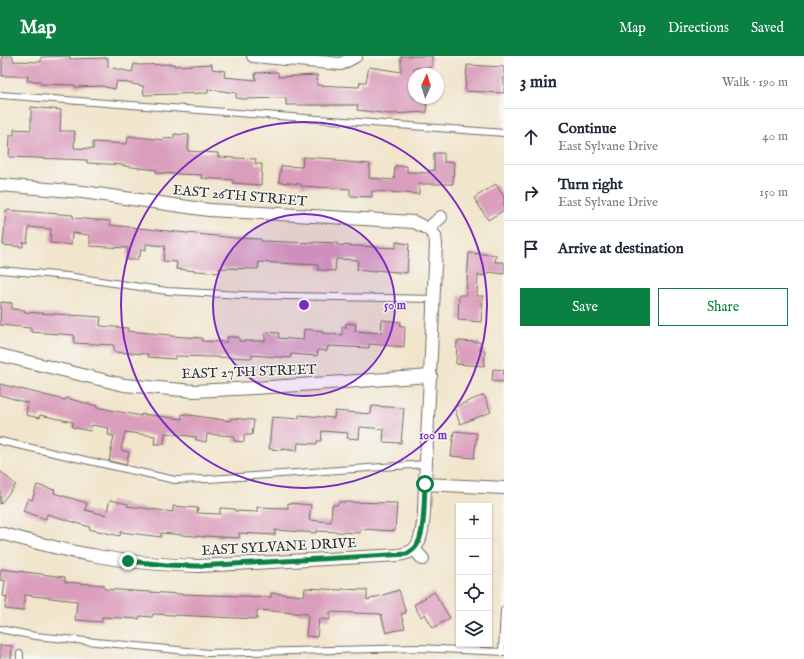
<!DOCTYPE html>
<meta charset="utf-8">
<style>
:root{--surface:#fff;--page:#f2f2f3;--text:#1f2937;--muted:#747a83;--line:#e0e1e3;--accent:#0b8043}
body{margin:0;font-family:"IM FELL English",serif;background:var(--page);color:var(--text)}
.controls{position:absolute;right:12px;bottom:12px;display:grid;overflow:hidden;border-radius:0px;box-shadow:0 1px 3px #0004}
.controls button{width:36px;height:36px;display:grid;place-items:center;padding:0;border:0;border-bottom:1px solid var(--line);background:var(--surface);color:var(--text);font:20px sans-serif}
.compass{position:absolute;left:408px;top:12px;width:36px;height:36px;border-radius:50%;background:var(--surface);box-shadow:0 1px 3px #0004;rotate:4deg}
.stop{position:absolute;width:12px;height:12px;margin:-9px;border:3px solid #0b8043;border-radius:50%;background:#fff}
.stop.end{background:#0b8043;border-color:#fff;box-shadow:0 1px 4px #0008}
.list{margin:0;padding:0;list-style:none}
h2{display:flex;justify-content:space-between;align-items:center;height:52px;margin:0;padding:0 16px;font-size:17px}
h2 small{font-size:13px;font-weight:400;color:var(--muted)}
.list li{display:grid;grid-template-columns:26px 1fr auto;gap:12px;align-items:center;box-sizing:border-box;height:56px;padding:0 16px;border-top:1px solid var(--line)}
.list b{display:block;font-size:15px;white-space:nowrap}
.list p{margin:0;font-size:13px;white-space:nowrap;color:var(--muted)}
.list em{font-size:13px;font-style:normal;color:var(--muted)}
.actions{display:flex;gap:8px;padding:12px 16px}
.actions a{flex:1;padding:9px 0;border:1px solid var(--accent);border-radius:0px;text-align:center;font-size:14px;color:var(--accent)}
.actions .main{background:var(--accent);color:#fff}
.icon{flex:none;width:22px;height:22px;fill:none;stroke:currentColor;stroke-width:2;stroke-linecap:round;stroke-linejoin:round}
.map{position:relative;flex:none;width:504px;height:603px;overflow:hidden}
header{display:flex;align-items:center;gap:24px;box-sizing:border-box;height:56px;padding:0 20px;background:var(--accent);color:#fff}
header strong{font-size:19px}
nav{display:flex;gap:22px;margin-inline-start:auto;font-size:14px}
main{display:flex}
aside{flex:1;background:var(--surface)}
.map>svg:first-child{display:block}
</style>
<header>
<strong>Map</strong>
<nav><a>Map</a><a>Directions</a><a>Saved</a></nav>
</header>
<main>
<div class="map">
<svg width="504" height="603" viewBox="0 0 504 603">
<rect width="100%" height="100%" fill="#f6f6f2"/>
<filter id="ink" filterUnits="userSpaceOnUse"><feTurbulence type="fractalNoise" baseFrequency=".025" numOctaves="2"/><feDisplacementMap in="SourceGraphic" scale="8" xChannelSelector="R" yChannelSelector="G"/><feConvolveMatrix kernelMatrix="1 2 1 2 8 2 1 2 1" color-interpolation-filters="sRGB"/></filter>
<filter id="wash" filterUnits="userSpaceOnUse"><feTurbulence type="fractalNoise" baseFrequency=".012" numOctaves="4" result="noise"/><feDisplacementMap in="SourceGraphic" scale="16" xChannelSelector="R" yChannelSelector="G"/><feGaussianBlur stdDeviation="0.9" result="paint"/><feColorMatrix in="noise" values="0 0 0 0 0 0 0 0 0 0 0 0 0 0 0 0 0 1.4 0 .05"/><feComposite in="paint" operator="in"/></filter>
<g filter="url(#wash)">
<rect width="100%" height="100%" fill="#f1e5cc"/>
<g id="blocks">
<g fill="#da9ebc">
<path d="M2 0H13V5L41 6V1L70 0V3L108 2V11L132 16 134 8 139 9 174 8V10L212 8V13L225 15 224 21 256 24 255 17 278 16V21L317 19V29L359 31 360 26H366L369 11 401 16V0H432V11L414 12V42H426L427 56 390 58 357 54 358 49H286V42L244 43 236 42V37L208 33V37L144 39 143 30 117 25 115 33 101 30 75 31V29L40 28V25H27L28 20H2Z"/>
<path d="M467 9 504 11V37L465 35Z"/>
<path d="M31 51 61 54 60 75H75L74 92 93 93V86L127 88 128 80 164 84V82L174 83V78L189 79 188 95 218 97V101L256 103 255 108H262L261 129 233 127V124L201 122 202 119 156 117 157 114 124 110 125 109 87 107V104L9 101 10 79H14V73L31 74Z"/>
<path d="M434 97H444V106H454L453 128H419V138L372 135V141L350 140V133L301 130V128L279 126 281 110 302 111 303 101 336 103V105L370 108 369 122 394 124 395 110H407V116L429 117V114L434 115Z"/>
<path d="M496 128 504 141V154L488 164 474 142Z"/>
<path d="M6 154 73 159V162L110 165V169L235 182 261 183V185L314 187V186L337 187V189L396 192V186L409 188 407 217 375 214V216L357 214 358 204 336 203 335 215 318 214V209L259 206 258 213 220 212 219 217 176 213 177 206 163 205 165 190 146 188V194L141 193 140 200H138L137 204H127L128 192 90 190V179L72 177 71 189 50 187 51 173 29 171 27 187 23 186V191L3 189Z"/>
<path d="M469 197 496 199 495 206H504V218L488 216 487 220 478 219 477 240H483L481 266 458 264 459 239H466Z"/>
<path d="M1 246 12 247V253L25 254 24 256 101 261 100 270 128 272 127 275 171 279 170 280 202 282V285L227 286V281H239V285H265V276L279 277 278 282 303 284 304 273 322 275V277L342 279V271H346V267L356 268 355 275 381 277 382 264 401 266 400 270H405L404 291 369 288V292L328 290 327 295 318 294 317 300 291 298 290 302 252 299V302L175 300V303L148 301V298L114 296V289L74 287V279L31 276V272L0 269Z"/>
<path d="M457 285 480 286V294H485L484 310 456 308Z"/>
<path d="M493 313 504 314 503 326 492 325Z"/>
<path d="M0 328 65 344 66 342 97 350 96 351 141 360V358L182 363V358L231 365V362L254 364 252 379H244V386L234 385V380L207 378 206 386 196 384V381L165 377 164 388H154L155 380 125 376 121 394 129 396 126 409 109 405 114 380 108 379 109 372 92 369 90 375 72 371 73 366 40 359 39 362 26 359 28 347 0 339Z"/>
<path d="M484 339 491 356 460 368 454 351Z"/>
<path d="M372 350 404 352 401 387 383 386 384 373 360 371 359 383 347 382 348 377 322 375 321 385H317V388L298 387 297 395 283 393V394L269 393 272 361 299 363V359L334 362 335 355 371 358Z"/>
<path d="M454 375 477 377 474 402 451 400Z"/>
<path d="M0 415 16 429 0 448Z"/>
<path d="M37 429 55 434 54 437 87 447 85 454 106 459 110 444 128 448 127 450 173 456V450L198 452 197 457 220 458V452L235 453V455L257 456V451L288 452V447L311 449 309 464 331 466 332 449H337L338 446 397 447 395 475 360 473V477L316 475V477L275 474V479L239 477V482L205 480V481L161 477V481L121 476 120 480 89 473 90 471 47 458 46 463 23 455 28 442 32 444Z"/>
<path d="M1 513 65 521V526L104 529V533L180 538 271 541V537L304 540 305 532 342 534V533L367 534V544L399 534 406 557 401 558 405 572 386 577 381 558 330 556V564L319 563 317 581 306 580 308 558 257 554V563L153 558 152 561 140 560 139 563 102 561V566L75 564 77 545 25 539 23 555 5 553 7 541 3 540 5 525 0 524Z"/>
<path d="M434 536 450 562 433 572 425 558 421 561 414 549Z"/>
<path d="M0 589 12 590 11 603H0Z"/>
</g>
</g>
</g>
<g filter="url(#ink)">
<use href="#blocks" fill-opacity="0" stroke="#706c63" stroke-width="1"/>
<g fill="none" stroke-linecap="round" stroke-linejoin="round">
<g stroke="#706c63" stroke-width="8">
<g id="service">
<path d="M0 39 504 77"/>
<path d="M0 214 67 220 167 235 242 239 434 243"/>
<path d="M0 385 175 424 209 423 426 408"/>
<path d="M0 573 35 580 208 597 418 592 504 596"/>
<path d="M502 596 504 554"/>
<path d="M20 603V598"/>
</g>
</g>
<g stroke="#706c63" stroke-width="14">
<g id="minor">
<path d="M253 0 341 8 356 0"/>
<path d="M0 129 83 136 209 154 414 166 428 173"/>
<path d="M0 299 124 329 194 335 255 332 431 320"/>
<path d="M425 428 436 188 435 180 428 173 441 161"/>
<path d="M0 477C30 485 61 494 92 499 127 506 162 509 198 510L399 499C404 498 409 497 413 494 426 484 424 443 425 428L504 432"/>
<path d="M414 493 423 503"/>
</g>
</g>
<use href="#service" stroke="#fff" stroke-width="6"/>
<use href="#minor" stroke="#fff" stroke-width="12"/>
</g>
</g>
<g fill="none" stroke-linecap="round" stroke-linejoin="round" filter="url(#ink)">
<path stroke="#0b8043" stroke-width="5" d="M128 505 167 509 198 510 407 498C411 495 416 493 418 487 425 474 424 443 425 428"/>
</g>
<circle cx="304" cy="249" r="91" fill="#7b2cbf" fill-opacity=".12"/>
<g fill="none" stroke="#7b2cbf" stroke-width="2">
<circle cx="304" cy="249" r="91"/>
<circle cx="304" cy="249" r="183"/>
</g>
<g text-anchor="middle" stroke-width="3" stroke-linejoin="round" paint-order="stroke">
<g font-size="14" fill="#2b2b2b" stroke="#f6f6f2">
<text transform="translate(240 139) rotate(5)" y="5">EAST 26TH STREET</text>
<text transform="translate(249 315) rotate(-2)" y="5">EAST 27TH STREET</text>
<text transform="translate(279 490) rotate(-3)" y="5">EAST SYLVANE DRIVE</text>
</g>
</g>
<circle cx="304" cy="249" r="6" fill="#7b2cbf" stroke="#f6f6f2" stroke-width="2"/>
<g font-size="12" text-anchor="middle" font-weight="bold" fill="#7b2cbf" stroke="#f6f6f2" stroke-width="3" stroke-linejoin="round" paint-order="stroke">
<text x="395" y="253">50 m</text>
<text x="433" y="383">100 m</text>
</g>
</svg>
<div class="controls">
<button>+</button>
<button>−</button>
<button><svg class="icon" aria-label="locate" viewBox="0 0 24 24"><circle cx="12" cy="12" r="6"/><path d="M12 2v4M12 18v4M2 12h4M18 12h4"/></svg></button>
<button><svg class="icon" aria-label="layers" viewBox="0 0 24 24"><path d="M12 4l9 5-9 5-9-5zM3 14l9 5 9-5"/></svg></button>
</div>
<svg class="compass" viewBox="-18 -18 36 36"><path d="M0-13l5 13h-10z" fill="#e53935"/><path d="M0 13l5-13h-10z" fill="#747a83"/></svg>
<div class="stop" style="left:425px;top:428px"></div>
<div class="stop end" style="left:128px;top:505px"></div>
</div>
<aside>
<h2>3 min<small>Walk · 190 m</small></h2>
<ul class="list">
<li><svg class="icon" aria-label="ahead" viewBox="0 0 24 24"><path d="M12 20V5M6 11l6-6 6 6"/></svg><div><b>Continue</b><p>East Sylvane Drive</p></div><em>40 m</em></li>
<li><svg class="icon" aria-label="right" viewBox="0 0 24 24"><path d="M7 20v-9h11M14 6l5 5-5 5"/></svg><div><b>Turn right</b><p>East Sylvane Drive</p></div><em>150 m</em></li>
<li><svg class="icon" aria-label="arrive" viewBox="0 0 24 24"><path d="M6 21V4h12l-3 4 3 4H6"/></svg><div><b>Arrive at destination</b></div></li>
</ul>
<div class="actions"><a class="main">Save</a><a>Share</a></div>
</aside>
</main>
